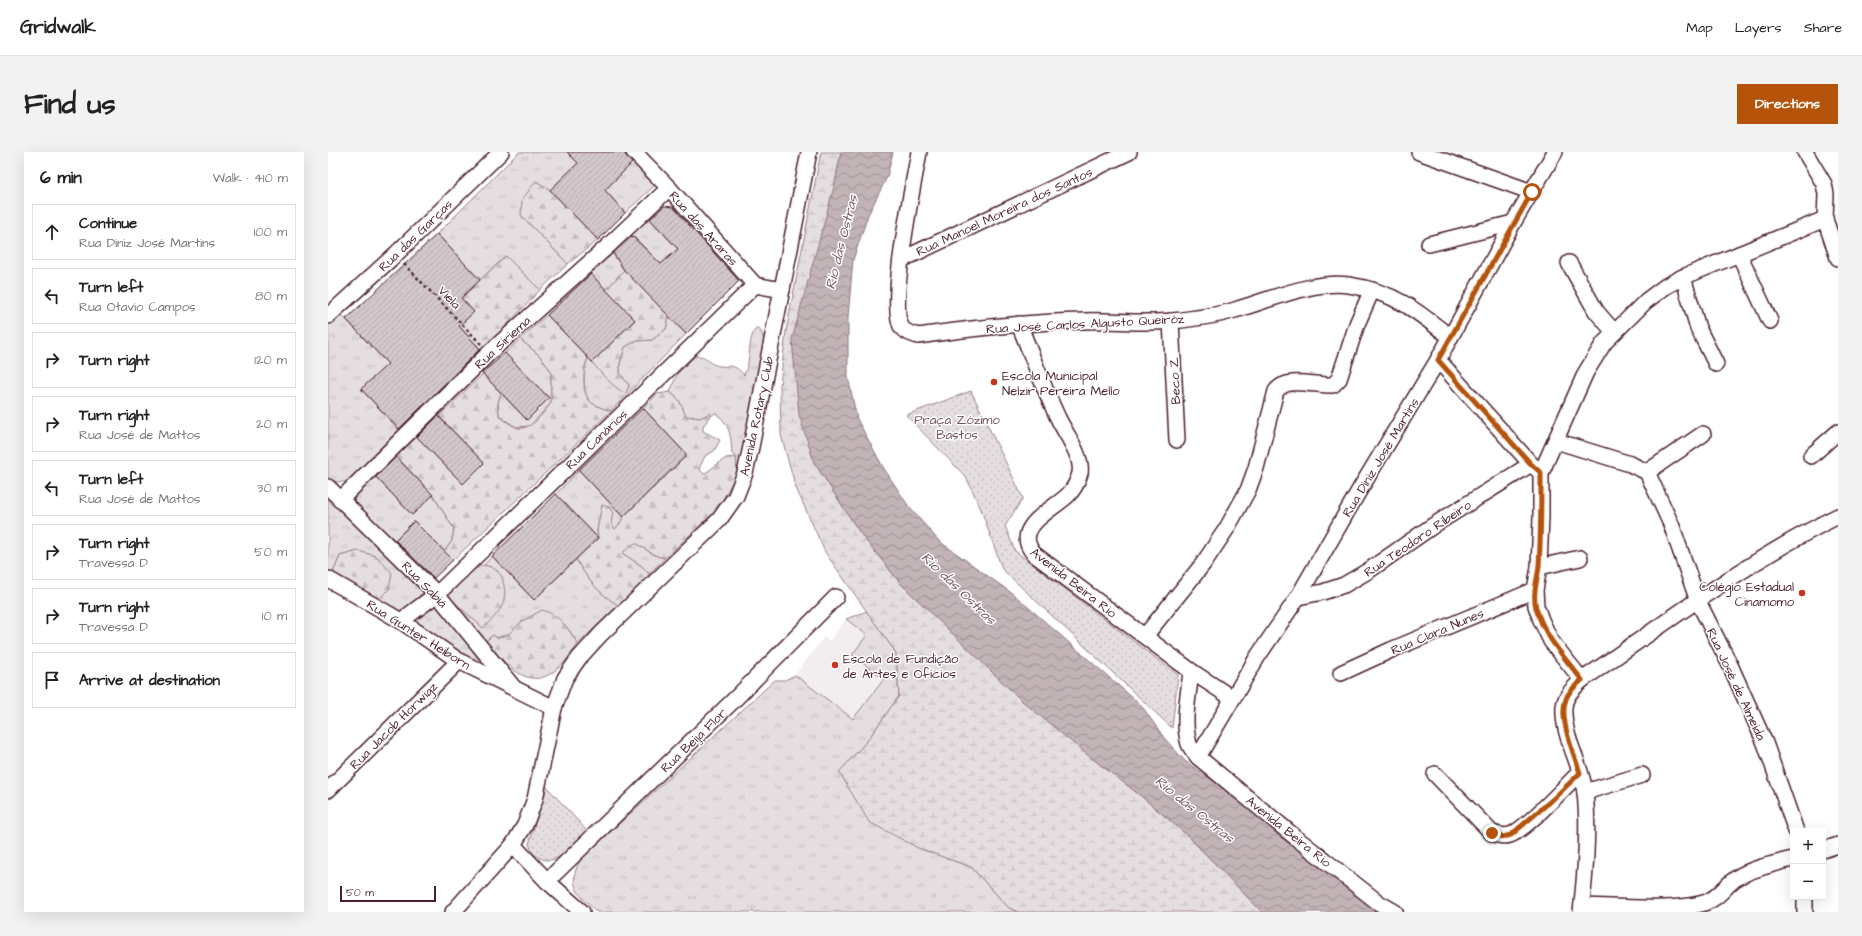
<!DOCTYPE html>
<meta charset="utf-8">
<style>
:root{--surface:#fff;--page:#f2f2f2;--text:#222;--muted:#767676;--line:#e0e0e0;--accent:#b45309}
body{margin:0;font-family:"Architects Daughter",sans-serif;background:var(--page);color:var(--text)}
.controls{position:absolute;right:12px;bottom:12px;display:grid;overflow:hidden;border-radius:0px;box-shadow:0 4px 16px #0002}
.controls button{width:36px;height:36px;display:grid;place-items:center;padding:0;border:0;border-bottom:1px solid var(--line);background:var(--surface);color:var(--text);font:20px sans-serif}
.scale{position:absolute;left:12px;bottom:10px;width:96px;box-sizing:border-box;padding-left:4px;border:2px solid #4a1f2b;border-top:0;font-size:11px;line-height:14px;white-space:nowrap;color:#4a1f2b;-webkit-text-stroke:3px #fff;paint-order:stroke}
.stop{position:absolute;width:12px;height:12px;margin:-9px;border:3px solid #b45309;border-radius:50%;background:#fff}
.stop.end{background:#b45309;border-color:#fff;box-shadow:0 1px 4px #0008}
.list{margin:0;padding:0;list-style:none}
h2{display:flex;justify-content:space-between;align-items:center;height:52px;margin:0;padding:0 16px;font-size:17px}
h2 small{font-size:13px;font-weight:400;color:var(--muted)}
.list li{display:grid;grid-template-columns:26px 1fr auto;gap:12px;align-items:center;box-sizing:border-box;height:56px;margin:0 8px 8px;padding:0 8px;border:1px solid var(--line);border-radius:0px}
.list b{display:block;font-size:15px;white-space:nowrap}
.list p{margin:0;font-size:13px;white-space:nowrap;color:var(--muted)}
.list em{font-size:13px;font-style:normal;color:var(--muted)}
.icon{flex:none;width:22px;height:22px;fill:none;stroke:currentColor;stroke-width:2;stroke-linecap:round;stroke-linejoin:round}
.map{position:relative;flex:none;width:1510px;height:760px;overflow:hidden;border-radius:0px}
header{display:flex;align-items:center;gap:24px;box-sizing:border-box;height:56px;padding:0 20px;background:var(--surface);border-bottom:1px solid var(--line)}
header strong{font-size:19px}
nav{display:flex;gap:22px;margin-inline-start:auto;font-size:14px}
.intro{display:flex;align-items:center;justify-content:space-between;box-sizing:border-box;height:96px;padding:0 24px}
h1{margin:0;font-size:28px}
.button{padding:10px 18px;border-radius:0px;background:var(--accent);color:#fff;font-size:14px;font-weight:700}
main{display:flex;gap:24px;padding:0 24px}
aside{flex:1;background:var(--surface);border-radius:0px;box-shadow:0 4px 16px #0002}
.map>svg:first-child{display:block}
</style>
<header>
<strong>Gridwalk</strong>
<nav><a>Map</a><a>Layers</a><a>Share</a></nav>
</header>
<div class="intro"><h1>Find us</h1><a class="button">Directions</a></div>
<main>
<aside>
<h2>6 min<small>Walk · 410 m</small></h2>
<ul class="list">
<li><svg class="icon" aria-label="ahead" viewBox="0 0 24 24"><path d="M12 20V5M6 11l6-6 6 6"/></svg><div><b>Continue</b><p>Rua Diniz José Martins</p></div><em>100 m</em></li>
<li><svg class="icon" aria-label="left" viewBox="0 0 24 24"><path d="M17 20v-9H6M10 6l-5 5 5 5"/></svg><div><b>Turn left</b><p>Rua Otavio Campos</p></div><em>80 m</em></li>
<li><svg class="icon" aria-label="right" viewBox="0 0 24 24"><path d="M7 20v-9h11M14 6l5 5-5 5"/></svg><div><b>Turn right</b></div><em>120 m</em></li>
<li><svg class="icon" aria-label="right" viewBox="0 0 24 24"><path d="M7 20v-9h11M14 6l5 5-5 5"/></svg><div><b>Turn right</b><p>Rua José de Mattos</p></div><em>20 m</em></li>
<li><svg class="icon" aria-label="left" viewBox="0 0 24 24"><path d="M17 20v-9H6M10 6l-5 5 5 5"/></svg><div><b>Turn left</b><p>Rua José de Mattos</p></div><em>30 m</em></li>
<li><svg class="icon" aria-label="right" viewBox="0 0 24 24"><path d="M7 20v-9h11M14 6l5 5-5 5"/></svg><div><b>Turn right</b><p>Travessa D</p></div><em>50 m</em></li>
<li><svg class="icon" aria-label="right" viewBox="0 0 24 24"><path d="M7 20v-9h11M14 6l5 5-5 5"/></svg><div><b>Turn right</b><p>Travessa D</p></div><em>10 m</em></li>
<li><svg class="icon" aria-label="arrive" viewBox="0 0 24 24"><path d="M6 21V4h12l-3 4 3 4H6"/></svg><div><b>Arrive at destination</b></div></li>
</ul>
</aside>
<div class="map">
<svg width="1510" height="760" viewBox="0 0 1510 760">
<defs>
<pattern id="grass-tufts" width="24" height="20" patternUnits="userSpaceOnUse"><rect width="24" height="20" fill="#e5dee0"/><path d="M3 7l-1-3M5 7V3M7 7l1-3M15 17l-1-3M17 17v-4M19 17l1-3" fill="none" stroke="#c6bec0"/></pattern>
<pattern id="forest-firs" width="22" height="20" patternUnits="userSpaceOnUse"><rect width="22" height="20" fill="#e5dee0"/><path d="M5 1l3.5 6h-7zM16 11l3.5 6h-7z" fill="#c6bec0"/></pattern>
<pattern id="wetland-marsh" width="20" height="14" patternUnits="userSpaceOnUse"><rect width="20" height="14" fill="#e5dee0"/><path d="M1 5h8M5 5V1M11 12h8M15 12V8" fill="none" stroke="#c6bec0"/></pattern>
<pattern id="park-dots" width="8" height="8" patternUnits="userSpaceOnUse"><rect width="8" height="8" fill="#e5dee0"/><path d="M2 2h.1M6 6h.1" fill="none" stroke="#c6bec0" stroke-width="1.8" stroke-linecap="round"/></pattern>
<pattern id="water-waves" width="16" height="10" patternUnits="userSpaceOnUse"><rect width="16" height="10" fill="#c1b3b6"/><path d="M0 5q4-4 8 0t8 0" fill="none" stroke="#9f9194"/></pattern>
<pattern id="building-hatch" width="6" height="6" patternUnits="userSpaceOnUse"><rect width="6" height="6" fill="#d2c7cb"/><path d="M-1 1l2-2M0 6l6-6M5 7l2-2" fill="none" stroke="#b6aaae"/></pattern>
</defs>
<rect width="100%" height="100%" fill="#fff"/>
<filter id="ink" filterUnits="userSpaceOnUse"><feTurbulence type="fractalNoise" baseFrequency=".025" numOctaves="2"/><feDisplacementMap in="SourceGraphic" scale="8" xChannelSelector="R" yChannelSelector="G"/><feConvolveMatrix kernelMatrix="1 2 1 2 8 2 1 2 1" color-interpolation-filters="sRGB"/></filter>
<g filter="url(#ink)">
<path fill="#f2eeef" d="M518 467 539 483 525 503 556 526 525 567 467 523 496 485 501 489Z"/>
<g fill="url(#grass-tufts)" stroke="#987e86">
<path d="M191 0H239L250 11 222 38 208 29 193 63 240 112 212 138 178 104 152 128 109 82Z"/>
<path d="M305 10 326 34 297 61 277 38Z"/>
<path d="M321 66 350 97 333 112 304 83Z"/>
<path d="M280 94 296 118 278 138 262 121Z"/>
<path d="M13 162 60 212 33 237 71 278 25 325C16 332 11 331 0 327V173Z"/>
<path d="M341 164 358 182 283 259C275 256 265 254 260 247 254 237 255 216 260 206L301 233 292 222V211L297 195 308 189 324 188 338 177Z"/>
<path d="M428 176H431L436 186 435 199 416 300 409 321 408 305 404 302C403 284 402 271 387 261L383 264 381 262 372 266 357 264 351 248 342 240 349 222 367 204C380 203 378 210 387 213 401 217 404 209 416 223 424 207 419 188 428 176Z"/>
<path d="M192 187 211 203 223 219V251L202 274 188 275 171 264 170 250 173 241 199 268 221 246 177 201Z"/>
<path d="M251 318 295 365 294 370 287 377 272 362 269 378 270 386 228 342Z"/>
<path d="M47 324 84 363 105 343 126 377 124 389 116 400 86 369 67 388 28 354C22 340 38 332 47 324Z"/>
<path d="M0 343 98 438 77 457 71 459 64 456 51 447 61 437 48 404 30 399 12 404 5 421 0 418Z"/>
<path d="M307 391C320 397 323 404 337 406L321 422 315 415 294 401Z"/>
<path d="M164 404 206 448 248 407C260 428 269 440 290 453L250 492 241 478 193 470 181 482 169 486 165 483 158 489 121 445 155 475 170 419 156 413Z"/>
<path d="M107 448 156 514 81 469Z"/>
<path d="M539 459 568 501 571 544 539 589 512 620 590 696 643 715 681 756 690 760H269C250 742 238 733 253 707L447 528H457L467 523 525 567 556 527 524 503 539 483 518 467Z"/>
</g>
<g fill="url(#forest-firs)" stroke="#987e86">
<path d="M208 29 222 38 270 88 240 112 193 63 194 48Z"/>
<path d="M178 104 212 138 154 199 131 174 146 160 133 146Z"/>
<path d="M296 118 351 131 330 153 341 164 338 177 324 188 308 189 297 195 292 211V222L301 233 298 242C284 234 274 223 264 210L307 168 278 138Z"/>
<path d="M219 163 260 206C255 216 254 237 260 247 265 254 275 256 283 259L125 408 116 400 124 389 126 377 105 343 68 304 89 285 135 332 156 311 111 264 155 222 173 241 170 250 171 264C176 267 182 273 188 275 203 280 215 261 223 251V219L211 203 192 187Z"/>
<path d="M342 240 351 248 358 264 372 266 382 261 383 264 375 274V279L392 288 386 299 377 304 371 317 376 322 398 306 408 305 409 321 390 357 337 406C323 404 320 397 307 391L294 401 315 415 321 422C313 434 304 446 290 453 269 440 260 428 248 407L270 386 269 378 274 353 281 355 285 361 283 371 287 377 293 370 295 365 359 303 315 256 329 242Z"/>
<path d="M30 399 48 404 64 421 61 437 51 447 5 421 12 404Z"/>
<path d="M156 413C160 414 167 416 170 420 174 423 175 429 176 434 180 453 168 464 155 476L121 445C125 434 145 415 156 413Z"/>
<path d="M214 458C233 463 240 477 250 492 215 544 193 532 158 489L165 483 169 486 181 482 193 470Z"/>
</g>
<path fill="url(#wetland-marsh)" stroke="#987e86" d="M493 0H513L507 31 486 310 532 381 573 432 654 508 756 600 813 644 859 683 934 760H690L681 756 643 715 590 696 541 670 511 620 539 589 571 544 568 501 497 400 468 336 453 283 452 233 458 179Z"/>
<g fill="url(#park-dots)" stroke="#987e86">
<path d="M643 239 695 346 677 374 687 399 850 523 844 576 674 417 653 357 638 325 578 263Z"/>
<path d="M218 634 259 679C249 689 235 709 219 708 214 708 209 704 205 702L201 692Z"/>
</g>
<path fill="url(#water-waves)" stroke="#91787e" d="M513 0H565L559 25 540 63 525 108 520 165V225L529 267 555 315 581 355 611 389 685 442 813 553 837 587 857 609 890 632 974 701 1021 737 1042 750 1051 760H934L859 683 813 644 756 600 694 549 573 432 532 381 486 310 471 263 464 187 507 31Z"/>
<g fill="url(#building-hatch)" stroke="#4a1f2b">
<path d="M239 0H295L304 11 277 38 297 61 270 88 222 38 250 11Z"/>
<path d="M336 54 345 55 411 129 358 182 296 118 285 101 304 84 333 112 350 97 322 67Z"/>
<path d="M109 82 152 128 133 146 146 160 131 174 152 197 71 277 33 237 60 212 18 167Z"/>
<path d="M263 122 307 168 264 210 219 163Z"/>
<path d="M177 201 221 246 199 268 154 221Z"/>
<path d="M315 256 359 303 295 365 251 318Z"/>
<path d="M110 264 156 311 135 332 89 285Z"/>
<path d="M68 305 105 343 84 363 48 325Z"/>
<path d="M228 342 270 386 206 448 164 404Z"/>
<path d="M86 369 125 408 106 426 67 388Z"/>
</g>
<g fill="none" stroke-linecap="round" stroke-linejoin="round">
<g stroke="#4a1f2b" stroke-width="18">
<g id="street">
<path d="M306 0 341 36 427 133 454 138"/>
<path d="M591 0C586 30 559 154 574 176 578 181 584 182 590 184 645 176 700 170 756 169 785 168 815 172 844 169 864 167 887 164 907 158 942 148 985 128 1021 133 1066 140 1088 158 1122 185"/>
<path d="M1091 0 1204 40"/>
<path d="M1477 0 1496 32 1498 42 1497 67 1510 106"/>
<path d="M1101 92 1185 71"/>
<path d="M1411 102 1442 169"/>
<path d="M573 108 801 0"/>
<path d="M1241 111 1268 159 1286 180"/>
<path d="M1355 125 1370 176 1388 212"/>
<path d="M0 164 68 102 173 0"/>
<path d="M843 169 849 288"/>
<path d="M691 172C704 204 716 237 731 268 738 282 755 305 752 321 750 329 746 337 740 343 725 358 683 375 706 402L863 519C861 542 854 569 861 592 863 597 867 601 870 605L967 685 1051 751 1067 760"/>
<path d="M1110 208 1203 312 1210 318"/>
<path d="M1228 289 1302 312 1319 320 1343 372 1370 449 1402 513 1437 591 1468 679"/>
<path d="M1483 304 1510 280"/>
<path d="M1319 320 1375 282"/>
<path d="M0 335 109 442 186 536"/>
<path d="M12 348 161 201 280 94 341 36"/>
<path d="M1211 415 1252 406"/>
<path d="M0 427 73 469 131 509 226 556"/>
<path d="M970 445 995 440 1016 433 1040 419 1106 373 1203 312"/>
<path d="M73 469 109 442 427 133"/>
<path d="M817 484 875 412 899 376 920 338 928 316 948 239C959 224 987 234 1005 233L1011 227 1029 172 1044 138"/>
<path d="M863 519 904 546"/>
<path d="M1013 521 1063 498 1207 438"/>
<path d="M1254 528 1223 489 1213 468 1208 454 1207 438 1211 415 1213 365V321L1258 220 1276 191 1318 149 1338 134 1355 125 1497 67"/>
<path d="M870 605 930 504 970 445 1032 337 1110 208 1185 71 1227 0"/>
<path d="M1107 622 1164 681C1170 683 1175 685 1182 683 1197 678 1238 634 1251 621"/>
<path d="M0 638 131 509"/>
<path d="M1257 640 1314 623"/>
<path d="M185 693 219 729 254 760"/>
<path d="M1495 698 1510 693"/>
<path d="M219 729 409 545 508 445"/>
<path d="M1477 745V760"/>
<path d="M1254 754C1288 755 1345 760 1376 751 1390 747 1396 735 1407 727 1421 717 1448 711 1465 707"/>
<path d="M125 760 185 693 197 673 207 647 226 556 237 526 251 506 273 482 391 368 408 344 417 321 423 295 481 0"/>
<path d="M1253 760C1257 725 1261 676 1257 641 1254 612 1234 585 1236 555 1237 543 1246 536 1254 528 1338 471 1419 409 1510 364"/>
</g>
</g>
<path stroke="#4a1f2b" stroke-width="2.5" stroke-dasharray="3 3" stroke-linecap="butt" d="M76 112 153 192"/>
<use href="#street" stroke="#fff" stroke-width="15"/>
</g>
</g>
<g fill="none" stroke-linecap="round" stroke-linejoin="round" filter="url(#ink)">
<path stroke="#b45309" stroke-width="5" d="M1164 681 1175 685 1183 683 1225 647 1252 621C1246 602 1230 566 1238 547 1240 540 1248 533 1254 528 1236 505 1216 484 1208 456 1204 441 1210 427 1211 413 1213 382 1213 352 1213 321L1203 312 1110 208 1204 40"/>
</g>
<g fill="#c8321e" stroke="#fff" stroke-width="1.5">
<circle cx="666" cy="230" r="4"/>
<circle cx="1474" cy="441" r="4"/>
<circle cx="507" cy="513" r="4"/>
</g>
<g text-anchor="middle" stroke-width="3" stroke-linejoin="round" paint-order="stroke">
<g font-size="13" fill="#4a1f2b" stroke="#fff">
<text transform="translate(676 59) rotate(-25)" y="5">Rua Manoel Moreira dos Santos</text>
<text transform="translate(376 76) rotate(48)" y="5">Rua das Araras</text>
<text transform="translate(87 83) rotate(-44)" y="5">Rua das Garças</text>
<text transform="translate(122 145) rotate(47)" y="5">Viela</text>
<text transform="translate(757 171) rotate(-3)" y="5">Rua José Carlos Algusto Queiróz</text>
<text transform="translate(174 190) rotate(-43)" y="5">Rua Siriema</text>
<text transform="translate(846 229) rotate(-93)" y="5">Beco Z</text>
<text transform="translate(428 264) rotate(-78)" y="5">Avenida Rotary Club</text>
<text transform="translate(268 287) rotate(-44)" y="5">Rua Canários</text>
<text transform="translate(1052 305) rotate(-59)" y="5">Rua Diniz José Martins</text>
<text transform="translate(1089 386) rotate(-34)" y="5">Rua Teodoro Ribeiro</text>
<text transform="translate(746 430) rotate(38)" y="5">Avenida Beira Rio</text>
<text transform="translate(97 432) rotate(46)" y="5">Rua Sabiá</text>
<text transform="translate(1109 479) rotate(-23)" y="5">Rua Clara Nunes</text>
<text transform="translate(91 482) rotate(32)" y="5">Rua Gunter Heiborn</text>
<text transform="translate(1409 532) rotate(65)" y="5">Rua José de Almeida</text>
<text transform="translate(65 573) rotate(-45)" y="5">Rua Jacob Horwigz</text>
<text transform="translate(365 588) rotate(-44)" y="5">Rua Beija Flor</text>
<text transform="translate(961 679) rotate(39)" y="5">Avenida Beira Rio</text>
</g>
<g font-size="13" fill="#4a1f2b" stroke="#fff" text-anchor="start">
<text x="674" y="228">Escola Municipal<tspan x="674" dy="15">Nelzir Pereira Mello</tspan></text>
<text x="1466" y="439" text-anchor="end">Colégio Estadual<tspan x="1466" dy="15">Cinamomo</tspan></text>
<text x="515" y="511">Escola de Fundição<tspan x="515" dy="15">de Artes e Ofícios</tspan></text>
</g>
<g font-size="13" fill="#714f58" stroke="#fff">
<text x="629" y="272">Praça Zózimo<tspan x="629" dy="15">Bastos</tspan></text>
</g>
<g font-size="14" font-style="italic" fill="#74535c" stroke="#fff">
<text transform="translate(513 90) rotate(-76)" y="5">Rio das Ostras</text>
<text transform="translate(631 436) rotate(44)" y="5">Rio das Ostras</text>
<text transform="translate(867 657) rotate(39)" y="5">Rio das Ostras</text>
</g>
</g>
</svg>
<div class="controls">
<button>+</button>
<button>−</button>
</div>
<div class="scale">50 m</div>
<div class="stop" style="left:1204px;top:40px"></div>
<div class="stop end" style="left:1164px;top:681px"></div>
</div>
</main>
